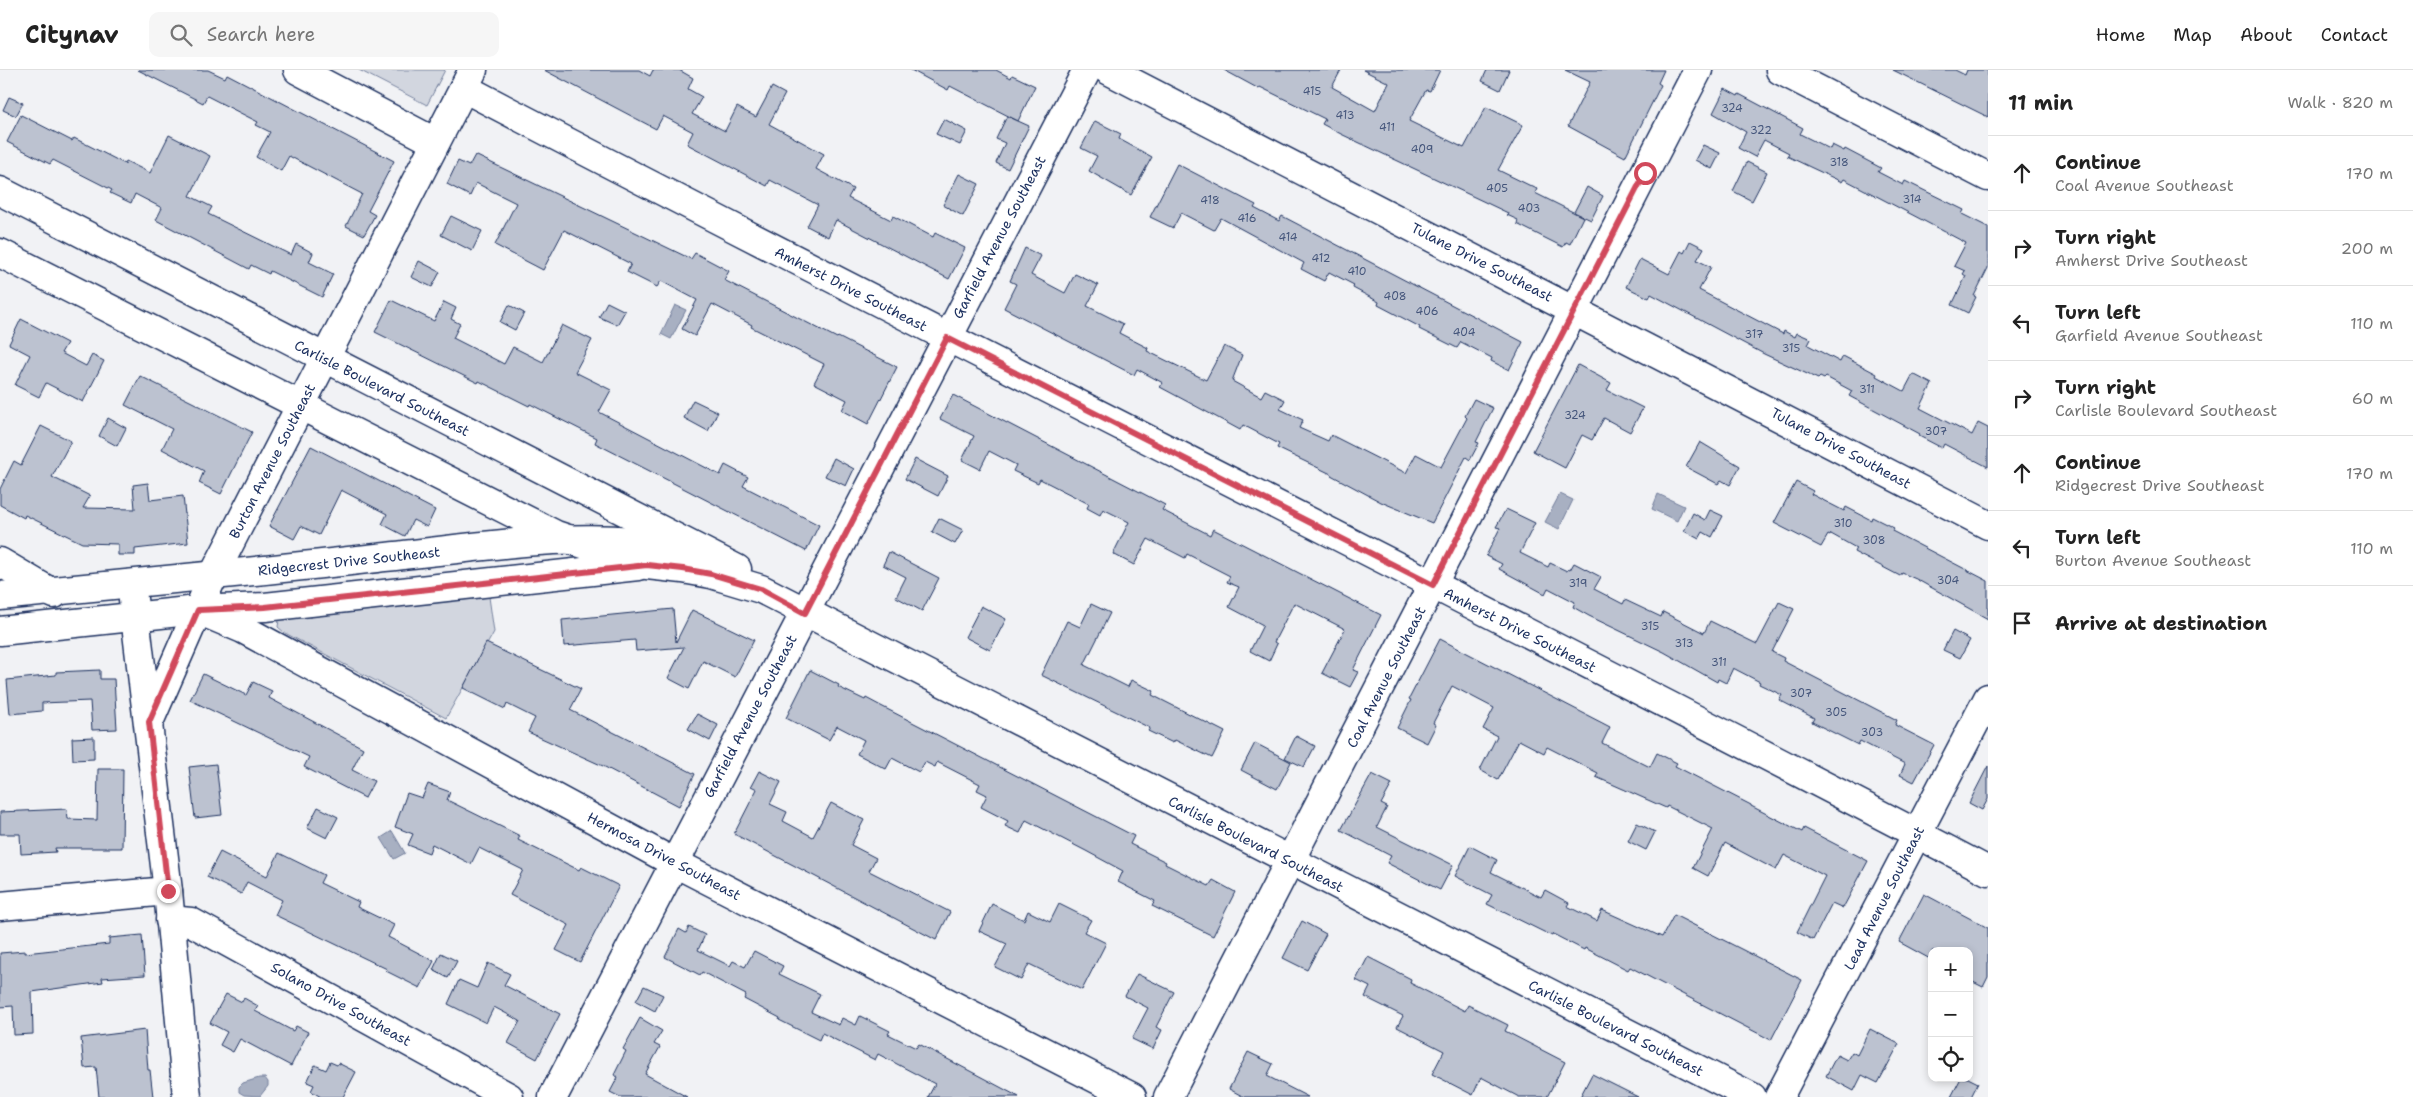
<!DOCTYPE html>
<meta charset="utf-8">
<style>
:root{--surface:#fff;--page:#f6f6f6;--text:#222;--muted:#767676;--line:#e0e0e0}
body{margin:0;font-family:"Shantell Sans",sans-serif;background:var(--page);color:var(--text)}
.controls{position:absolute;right:15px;bottom:15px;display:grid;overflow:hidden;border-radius:10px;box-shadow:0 2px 8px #0003}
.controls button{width:45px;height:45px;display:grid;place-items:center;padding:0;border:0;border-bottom:1px solid var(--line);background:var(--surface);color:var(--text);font:25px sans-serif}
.stop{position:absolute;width:15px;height:15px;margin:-11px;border:4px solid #d1495b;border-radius:50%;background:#fff}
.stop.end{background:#d1495b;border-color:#fff;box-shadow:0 1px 5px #0008}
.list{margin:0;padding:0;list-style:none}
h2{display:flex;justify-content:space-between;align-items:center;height:65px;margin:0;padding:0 20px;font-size:21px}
h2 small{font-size:16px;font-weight:400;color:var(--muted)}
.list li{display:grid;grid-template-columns:32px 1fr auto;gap:15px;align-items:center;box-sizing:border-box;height:75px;padding:0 20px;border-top:1px solid var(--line)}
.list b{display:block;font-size:19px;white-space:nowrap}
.list p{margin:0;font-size:16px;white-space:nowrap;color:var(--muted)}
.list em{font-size:16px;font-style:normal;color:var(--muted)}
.icon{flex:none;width:28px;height:28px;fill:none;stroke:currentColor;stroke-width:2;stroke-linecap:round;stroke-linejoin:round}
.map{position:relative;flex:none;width:1988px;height:1027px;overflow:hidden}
header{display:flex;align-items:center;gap:30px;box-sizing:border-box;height:70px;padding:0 25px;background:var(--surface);border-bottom:1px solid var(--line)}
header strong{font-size:24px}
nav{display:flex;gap:28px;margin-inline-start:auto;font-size:18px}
.search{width:350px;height:45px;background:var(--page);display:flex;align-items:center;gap:12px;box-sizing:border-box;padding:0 18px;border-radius:10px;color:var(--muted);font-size:19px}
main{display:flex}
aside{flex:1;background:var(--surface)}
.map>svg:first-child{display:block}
</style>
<header>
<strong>Citynav</strong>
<div class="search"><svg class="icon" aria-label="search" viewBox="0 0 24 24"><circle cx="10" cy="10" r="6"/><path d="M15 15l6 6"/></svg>Search here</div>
<nav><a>Home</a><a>Map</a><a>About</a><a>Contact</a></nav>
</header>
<main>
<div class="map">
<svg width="1988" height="1027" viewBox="0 0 1988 1027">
<rect width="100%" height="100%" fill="#f1f2f5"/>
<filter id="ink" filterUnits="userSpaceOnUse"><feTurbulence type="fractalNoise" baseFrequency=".02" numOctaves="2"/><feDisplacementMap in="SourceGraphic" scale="10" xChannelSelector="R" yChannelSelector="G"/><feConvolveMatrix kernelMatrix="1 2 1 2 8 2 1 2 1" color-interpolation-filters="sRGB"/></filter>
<g filter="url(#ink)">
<g fill="#d2d6df" stroke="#76829e">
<path d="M359 0H445L427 35Z"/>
<path d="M489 527 494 562 446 648 285 563 278 557 279 550Z"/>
</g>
<g fill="#a8b0c2" stroke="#707c9a">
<path d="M675 235 686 240 671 269 661 264Z"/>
<path d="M1560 424 1573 430 1559 459 1545 452Z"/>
<path d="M1658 424 1684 436 1677 451 1652 439Z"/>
<path d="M392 761 405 783 394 789 381 768Z"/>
<path d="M259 1008H265L268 1012V1016L260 1026 244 1025 239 1022V1017L243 1013Z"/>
</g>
<g fill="#bcc2d0" stroke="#1b2f5e">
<path d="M138 0H208L225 8 227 4 394 91 368 141 375 145 364 165 346 156 362 124 289 86 281 101 256 87 270 62 256 55 258 52 207 26 203 33Z"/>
<path d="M544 0H639L650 6 653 0H679L693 8 688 19 702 27 692 44 725 61 737 37 756 47 772 17 785 24 769 54 824 84 816 99 853 119 848 128 891 150 893 146 933 167 935 163 965 178 949 209 836 150 828 167 807 156 818 135 770 110 767 116 687 74 693 62 663 46 656 59Z"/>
<path d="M911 0H996L1011 8 1012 5 1035 16 1018 51 950 16 948 20Z"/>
<path d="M1224 0H1341L1332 17 1375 41 1389 13 1363 0H1440L1430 21 1426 20 1409 51 1464 78 1486 37 1523 55 1498 100 1537 119 1535 123 1583 147 1570 174 1566 172 1563 177 1517 154 1518 150 1507 145 1508 143 1341 64 1322 54 1325 49 1260 17 1259 19Z"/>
<path d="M1487 0H1509L1500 20 1482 11Z"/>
<path d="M1565 0H1664L1658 13 1661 15 1625 87 1568 56 1590 12Z"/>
<path d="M1893 0H1955L1965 5 1967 0H1988V47Z"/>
<path d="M1725 19 1738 26 1739 24 1803 58 1800 64 1830 79 1832 75 1844 81 1845 79 1881 98 1878 102 1903 115 1905 111 1964 140 1962 144 1988 157V198L1974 226 1976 227 1968 243 1952 235 1966 206 1963 204 1965 201 1954 196 1966 173 1844 109 1842 112 1810 97 1787 86 1789 83 1764 70 1755 87 1738 78 1746 62 1713 43Z"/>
<path d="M9 27 23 33 16 46 3 40Z"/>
<path d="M21 45 72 71 74 68 125 94 126 91 150 103 169 65 210 86 190 126 212 137 208 144 291 185 296 174 313 183 309 192 333 204 322 227 270 201 269 204 251 195 249 199 156 150 162 138 135 124 131 133 110 123 112 120 53 90 50 94 7 72Z"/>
<path d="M1007 46 1029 56 1008 99 996 93 1005 73 996 69Z"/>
<path d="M944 49 967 61 960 75 936 64Z"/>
<path d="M1095 51 1121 64 1119 69 1152 87 1131 125 1089 101 1097 86 1081 78Z"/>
<path d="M1703 75 1720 83 1712 99 1695 90Z"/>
<path d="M475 85 691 189 695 183 729 201 724 210 837 268 838 267 897 297 868 354 842 340 847 330 814 313 824 294 751 257 752 255 712 234 695 266 682 259 697 230 661 211 657 217 627 202 631 194 564 160 543 200 495 175 516 133 476 113 470 126 447 114 458 91 469 96Z"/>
<path d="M1747 92 1767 102 1752 131 1733 121Z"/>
<path d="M1177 94 1256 135 1254 138 1279 151 1282 146 1523 272 1509 300 1491 291 1492 288 1461 272 1457 278 1419 259 1420 257 1378 235 1379 232 1353 218 1354 215 1329 202 1324 211 1301 199 1304 193 1221 148 1214 160 1181 143 1173 158 1150 147Z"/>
<path d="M959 104 979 114 963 146 943 135Z"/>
<path d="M1587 117 1603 126 1591 150 1574 142Z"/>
<path d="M451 146 482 161 472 181 441 165Z"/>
<path d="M1690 171 1704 178 1697 190 1711 197 1699 220 1783 264 1784 261 1795 267 1797 263 1811 269 1808 275 1840 292 1843 286 1877 304 1876 306 1904 321 1913 304 1932 314 1920 338 1972 365 1978 353 1988 358V397L1944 374 1942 378 1919 366 1920 364 1849 326 1852 321 1826 307 1824 309 1820 307 1818 309 1764 284 1651 224 1649 228 1626 217 1640 189 1669 204 1681 181 1684 183Z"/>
<path d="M1025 178 1041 186 1031 205 1065 223 1075 204 1098 215 1087 236 1123 254 1119 263 1148 278 1147 281 1206 310 1224 276 1242 285 1232 311 1261 327 1265 320 1285 330 1280 339 1303 350 1299 358 1328 371 1331 365 1406 403 1416 384 1441 397 1467 348 1465 346 1474 329 1493 338 1476 372 1479 373 1470 390 1466 387 1432 453 1381 432 1331 405V404L1277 378 1279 374 1243 355 1240 360 1218 348 1160 317 1163 313 1137 299 1134 305 1004 238 1016 214 1010 211Z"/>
<path d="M419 191 440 202 432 217 411 207Z"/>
<path d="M391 230 434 251 444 232 456 238 451 249 460 254 453 268 504 294 513 277 543 292 562 255 592 270 575 302 611 320 599 342 720 405 725 395 748 407 743 416 819 455 806 481 595 373 597 368 530 334 529 336 479 311 478 313 375 262Z"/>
<path d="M607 232 625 241 617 255 599 247Z"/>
<path d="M509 235 524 243 515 260 500 252Z"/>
<path d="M21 249 67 273 61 283 86 296 92 285 104 291 83 332 46 313 39 327 15 315 30 285 9 274Z"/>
<path d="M1578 295 1611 313 1607 320 1643 338 1630 362 1604 348 1592 370 1582 365 1565 398 1533 381Z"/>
<path d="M140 306 252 362 221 424 199 413 204 401 162 379 172 359 125 335Z"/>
<path d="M953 325 1165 435 1162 440 1210 465 1213 459 1381 545 1353 600 1358 602 1350 617 1322 603 1345 559 1294 533 1274 572 1277 574 1269 591 1250 581 1263 555 1229 537 1239 517 1227 512 1230 506 1187 484 1185 488 1148 469 1134 495 1113 484 1129 452 1103 439 1100 445 1087 438 1089 434 1040 409 1038 413 1013 401 1016 395 989 381 980 399 962 390 974 366 940 349Z"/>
<path d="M693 330 718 342 708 361 684 348Z"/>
<path d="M108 348 126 358 117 376 99 366Z"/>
<path d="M41 356 71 371 52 407 90 426 83 438 135 439 133 415 148 413 150 430 183 426 188 473 135 479V485H118V474L82 473 25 445 24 448 0 435V419L14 391 21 395Z"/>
<path d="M1700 372 1740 396 1730 415 1721 410 1718 414 1686 397Z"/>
<path d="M311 376 435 440 427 457 413 450 405 466 382 454 387 444 341 420 319 465 301 456 294 469 269 456Z"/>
<path d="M834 388 854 399 846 416 825 406Z"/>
<path d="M915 389 948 406 938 426 905 409Z"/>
<path d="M1796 412 1813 421 1811 424 1844 441 1846 437 1871 450 1872 447 1894 458 1892 461 1988 511V549L1916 509 1902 503 1900 506 1854 482 1856 478 1831 464 1830 466 1828 465 1821 477 1774 453Z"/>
<path d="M1506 439 1535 453 1520 483 1548 497 1550 493 1567 501 1568 499 1570 500 1574 493 1601 507 1594 519 1623 534 1625 530 1661 547 1663 542 1704 563 1710 551 1757 574 1779 532 1794 539 1772 582 1784 588 1783 591 1897 650 1895 655 1934 675 1914 712 1900 705 1905 694 1860 671 1858 675 1812 652 1814 648 1779 630 1782 625 1759 614 1760 612 1733 598 1726 613 1718 609 1717 612 1664 582 1589 546 1573 537 1575 532 1548 518 1545 524 1499 499 1502 494 1486 486 1500 458 1496 457Z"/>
<path d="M1710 440 1723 446 1712 467 1703 462 1699 469 1684 461 1693 443 1705 450Z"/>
<path d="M939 448 963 460 955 474 932 462Z"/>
<path d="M889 482 939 508 922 541 896 527 906 507 883 495Z"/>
<path d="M1091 534 1110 543 1084 595 1128 617 1131 610 1154 621 1152 625 1225 662 1212 688 1175 670 1173 673 1148 661 1150 658 1041 605 1067 551 1080 557Z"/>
<path d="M981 536 1006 549 990 580 965 567Z"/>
<path d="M673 539 676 572 692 540 754 570 735 607 703 591 689 619 668 608 684 577 636 581 635 570 564 576 562 550Z"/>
<path d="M1953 561 1970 570 1960 588 1943 580Z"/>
<path d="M1440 569 1610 657 1602 673 1650 697 1657 683 1677 693 1675 696 1751 735V736L1802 762 1804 758 1868 791 1843 838 1832 833 1813 870 1797 862 1825 806 1784 785 1776 800 1725 773 1708 806 1693 798 1713 759 1667 736 1666 738 1596 707 1598 703 1547 677 1544 683 1519 670 1498 710 1480 700 1497 666 1483 659 1494 638 1452 616 1433 653 1436 655 1427 673 1397 658 1411 630 1409 629Z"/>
<path d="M486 573 581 619 570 640 695 704 679 736 603 696 528 662 535 648 507 634 505 639 463 618Z"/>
<path d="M100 600V609H114L117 659 92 660 90 631 42 633V641L10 644 7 610 56 605V602Z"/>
<path d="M810 600 839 615 838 617 865 630 866 628 881 636 1134 766 1130 774 1166 792 1165 794 1209 816 1213 810 1235 822 1213 866 1152 836 1155 831 1118 812 1123 801 1086 781 1026 750 1020 763 1005 756 1008 751 981 737 987 725 977 720 980 714 937 692 935 697 925 692 919 702 892 688 886 699 857 684 864 670 837 656 829 670 786 648Z"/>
<path d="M203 604 246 625 253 612 272 621 269 628 363 678 352 700 374 711 365 728 304 697 309 687 190 630Z"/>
<path d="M697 644 718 655 710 671 688 659Z"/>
<path d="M1296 666 1315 676 1304 697 1285 688Z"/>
<path d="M94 667V689L73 690 72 668Z"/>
<path d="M1255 673 1291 692 1277 719 1241 700Z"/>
<path d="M216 694 222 745 195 748 189 697Z"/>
<path d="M1988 696V729L1982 740 1969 733Z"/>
<path d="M98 699H123L122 778H55L56 782 21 784 20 764H0V742L67 739 68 749 97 750Z"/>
<path d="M759 701 781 712 770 734 787 742 783 751 813 767 831 733 864 750 851 775 876 788 869 801 950 842 936 870 734 764 757 719 751 716Z"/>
<path d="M1372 704 1392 714 1381 734 1387 737 1377 757 1453 795 1440 820 1387 793 1391 786 1341 760Z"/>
<path d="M428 714 450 722 447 730 520 766 518 770 579 800 581 797 619 816 580 892 556 880 569 855 510 825 523 800 479 778 471 794 432 774 429 783 408 775 413 764 395 757 407 723 422 728Z"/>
<path d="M318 737 338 747 327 768 307 758Z"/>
<path d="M1637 753 1655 762 1646 780 1628 771Z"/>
<path d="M1470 776 1497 790 1491 802 1541 827 1545 820 1569 833 1567 836 1597 851 1602 840 1662 867 1674 845 1802 910 1771 970 1630 897 1628 900 1585 878 1584 880 1553 864 1552 866 1487 834 1492 825 1455 806Z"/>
<path d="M220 782 267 806 279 783 324 805 320 813 359 832 357 837 394 855 388 867 434 891 420 918 386 901 387 899 275 845 282 830 247 812 241 824 207 807Z"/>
<path d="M1924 824 1988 858V907L1983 917 1969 910V881H1932V890L1899 872Z"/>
<path d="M992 834 1024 850 1028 841 1050 852 1059 834 1091 850 1084 862 1106 873 1082 920 1029 894 1021 910 995 897 1007 874 979 861Z"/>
<path d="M1302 851 1326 864 1307 900 1283 888Z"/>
<path d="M689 857 705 865 698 880 730 896 733 891 745 897 754 881 783 896 779 904 820 924 811 942 839 955 842 948 856 955 860 946 890 961 888 964 916 978 919 974 1019 1027H928L935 1014 878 984 875 990 822 963 819 970 779 950 780 948 744 929 746 925 702 902 700 905 665 887 679 859 686 863Z"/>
<path d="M142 865 145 905 102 908 103 912 32 922 33 964 14 965 13 936 0 937V883L25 881V883L109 874V868Z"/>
<path d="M441 883 457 891 448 908 433 900Z"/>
<path d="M1368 887 1411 909 1410 913 1465 941 1468 935 1508 955 1505 961 1565 992 1547 1027H1519L1481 1007 1473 1025 1432 1004 1444 981 1397 957 1403 946 1365 927 1370 917 1356 910Z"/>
<path d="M488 893 510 904 504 915 560 944 537 989 508 973 520 951 494 937 486 953 448 934 459 910 477 918Z"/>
<path d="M1137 904 1174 922 1156 957 1162 960 1153 979 1132 969 1148 938 1125 926Z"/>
<path d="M644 916 663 925 655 941 636 931Z"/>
<path d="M226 924 242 932 244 928 258 936 255 941 293 961 296 956 308 962 291 996 240 969 233 982 220 975 227 962 210 953Z"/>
<path d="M640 948 662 961 654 974 660 977 645 1004 687 1027H620L610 1022 618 1007 614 1005 626 981 623 979Z"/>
<path d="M1870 959 1899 974 1878 1013 1862 1005 1854 1021 1826 1006 1837 985 1847 990 1852 982 1857 985Z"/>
<path d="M145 960 148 1000H150L153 1027H99L96 997 84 998 81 968Z"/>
<path d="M1248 982 1273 994 1267 1006 1308 1027H1244L1229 1019Z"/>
<path d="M330 992 337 995 338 993 356 1002 343 1027H321L311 1021 314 1015 307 1012 315 995 326 1000Z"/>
<path d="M1592 1004 1638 1027H1580Z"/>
<path d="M1961 1008H1968L1978 1013 1971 1027H1951Z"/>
</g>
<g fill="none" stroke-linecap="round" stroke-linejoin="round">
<g stroke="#1b2f5e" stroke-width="31">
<g id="minor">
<path d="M298 0 435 72"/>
<path d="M1108 0 1988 455"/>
<path d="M1780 0 1988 107"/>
<path d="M464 18C970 283 1482 535 1988 801"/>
<path d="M0 121 737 499"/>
<path d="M0 183 556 465 647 495 683 499 711 504 761 519 1752 1027"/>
<path d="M0 492 54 524"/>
<path d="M0 526C126 514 251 502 377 488 473 478 580 459 675 476"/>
<path d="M133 529 168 821 187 1027"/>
<path d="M198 540 243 559 673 792 1132 1027"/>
<path d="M0 561 198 540 265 537 638 496"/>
<path d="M149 652 213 506 473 0"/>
<path d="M0 836 168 821"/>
<path d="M170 850 191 852 509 1027"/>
<path d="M553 1027 1087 0"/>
</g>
</g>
<g stroke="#1b2f5e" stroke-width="31">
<g id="major">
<path d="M1168 1027 1698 0"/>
<path d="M1779 1027 1988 628"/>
</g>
</g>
<use href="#minor" stroke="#fff" stroke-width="28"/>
<use href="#major" stroke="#fff" stroke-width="28"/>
</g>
</g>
<g fill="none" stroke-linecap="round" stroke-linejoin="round" filter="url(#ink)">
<path stroke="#d1495b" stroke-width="6" d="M168 821 149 652 198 540 265 537 647 495 683 499 711 504 761 519 805 543 947 268 1433 515 1645 103"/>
</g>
<g text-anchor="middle" stroke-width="4.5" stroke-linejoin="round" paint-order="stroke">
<g font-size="11" fill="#43547a">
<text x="1312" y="25">415</text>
<text x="1732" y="42">324</text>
<text x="1345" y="49">413</text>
<text x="1387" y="61">411</text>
<text x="1761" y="64">322</text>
<text x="1422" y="83">409</text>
<text x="1839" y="96">318</text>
<text x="1497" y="122">405</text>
<text x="1912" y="133">314</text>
<text x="1210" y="134">418</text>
<text x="1529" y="142">403</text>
<text x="1247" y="152">416</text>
<text x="1288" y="171">414</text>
<text x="1321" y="192">412</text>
<text x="1357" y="205">410</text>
<text x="1395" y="230">408</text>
<text x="1427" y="245">406</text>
<text x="1464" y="266">404</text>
<text x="1754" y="268">317</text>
<text x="1791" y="282">315</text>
<text x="1867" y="323">311</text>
<text x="1575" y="349">324</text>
<text x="1936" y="365">307</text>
<text x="1843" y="457">310</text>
<text x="1874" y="474">308</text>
<text x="1948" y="514">304</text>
<text x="1578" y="517">319</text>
<text x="1650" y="560">315</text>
<text x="1684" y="577">313</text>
<text x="1719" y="596">311</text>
<text x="1801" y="627">307</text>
<text x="1836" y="646">305</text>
<text x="1872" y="666">303</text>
</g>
<g font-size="14" fill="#1b2f5e" stroke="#fff">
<text transform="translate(999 167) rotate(-62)" y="5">Garfield Avenue Southeast</text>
<text transform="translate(1482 192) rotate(27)" y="5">Tulane Drive Southeast</text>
<text transform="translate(851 219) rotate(27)" y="5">Amherst Drive Southeast</text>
<text transform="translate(382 318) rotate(27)" y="5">Carlisle Boulevard Southeast</text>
<text transform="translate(1841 378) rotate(28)" y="5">Tulane Drive Southeast</text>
<text transform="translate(272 391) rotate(-63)" y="5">Burton Avenue Southeast</text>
<text transform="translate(349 491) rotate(-6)" y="5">Ridgecrest Drive Southeast</text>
<text transform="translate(1520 560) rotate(27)" y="5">Amherst Drive Southeast</text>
<text transform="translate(1386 607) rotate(-63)" y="5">Coal Avenue Southeast</text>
<text transform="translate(750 646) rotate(-62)" y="5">Garfield Avenue Southeast</text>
<text transform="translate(1256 774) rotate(27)" y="5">Carlisle Boulevard Southeast</text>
<text transform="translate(664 786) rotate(28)" y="5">Hermosa Drive Southeast</text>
<text transform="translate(1884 828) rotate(-63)" y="5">Lead Avenue Southeast</text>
<text transform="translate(341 934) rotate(29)" y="5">Solano Drive Southeast</text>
<text transform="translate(1616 958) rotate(27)" y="5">Carlisle Boulevard Southeast</text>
</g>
</g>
</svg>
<div class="controls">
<button>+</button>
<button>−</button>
<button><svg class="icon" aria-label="locate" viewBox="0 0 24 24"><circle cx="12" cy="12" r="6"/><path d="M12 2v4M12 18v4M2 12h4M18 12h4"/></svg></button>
</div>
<div class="stop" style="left:1645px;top:103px"></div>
<div class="stop end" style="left:168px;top:821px"></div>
</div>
<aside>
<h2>11 min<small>Walk · 820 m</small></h2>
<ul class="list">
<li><svg class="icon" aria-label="ahead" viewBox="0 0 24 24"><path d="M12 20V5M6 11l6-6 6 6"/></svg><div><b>Continue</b><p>Coal Avenue Southeast</p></div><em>170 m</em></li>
<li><svg class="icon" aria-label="right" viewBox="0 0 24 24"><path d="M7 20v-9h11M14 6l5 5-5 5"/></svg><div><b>Turn right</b><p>Amherst Drive Southeast</p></div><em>200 m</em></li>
<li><svg class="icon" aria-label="left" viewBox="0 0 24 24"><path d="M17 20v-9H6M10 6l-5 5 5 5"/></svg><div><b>Turn left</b><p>Garfield Avenue Southeast</p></div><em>110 m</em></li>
<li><svg class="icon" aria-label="right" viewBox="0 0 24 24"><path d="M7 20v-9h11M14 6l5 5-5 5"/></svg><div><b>Turn right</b><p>Carlisle Boulevard Southeast</p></div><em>60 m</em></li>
<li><svg class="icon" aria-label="ahead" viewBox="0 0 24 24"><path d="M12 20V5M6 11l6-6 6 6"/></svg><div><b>Continue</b><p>Ridgecrest Drive Southeast</p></div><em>170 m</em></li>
<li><svg class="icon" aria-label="left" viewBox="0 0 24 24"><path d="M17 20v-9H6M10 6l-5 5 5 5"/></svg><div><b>Turn left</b><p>Burton Avenue Southeast</p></div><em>110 m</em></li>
<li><svg class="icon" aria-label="arrive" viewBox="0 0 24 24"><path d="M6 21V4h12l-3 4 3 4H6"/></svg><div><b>Arrive at destination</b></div></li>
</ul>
</aside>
</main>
